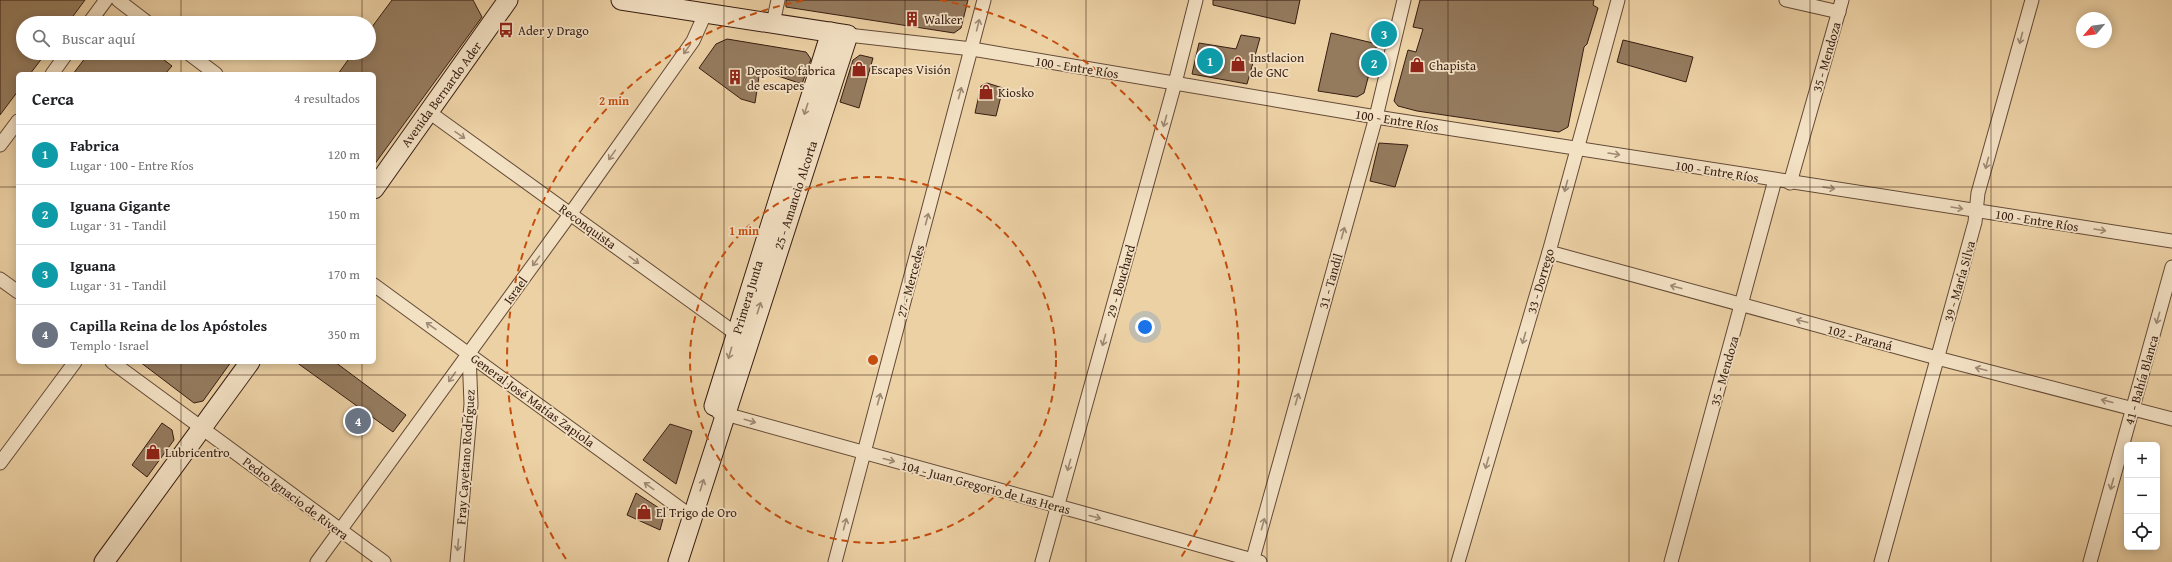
<!DOCTYPE html>
<html lang="es">
<meta charset="utf-8">
<style>
:root{--surface:#fff;--page:#f2f2f2;--text:#202124;--muted:#757577;--line:#e0e0e0;--accent:#0f766e}
body{margin:0;font-family:"Gentium Book Plus",serif;background:var(--page);color:var(--text)}
.controls{position:absolute;right:12px;bottom:12px;display:grid;overflow:hidden;border-radius:6px;box-shadow:0 2px 10px #0003}
.controls button{width:36px;height:36px;display:grid;place-items:center;padding:0;border:0;border-bottom:1px solid var(--line);background:var(--surface);color:var(--text);font:20px sans-serif}
.compass{position:absolute;left:2076px;top:12px;width:36px;height:36px;border-radius:50%;background:var(--surface);box-shadow:0 2px 10px #0003;rotate:241deg}
.you{position:absolute;left:1145px;top:327px;width:14px;height:14px;margin:-10px;border:3px solid #fff;border-radius:50%;background:#1a73e8;box-shadow:0 0 0 6px #1a73e833}
.badge{display:grid;place-items:center;width:26px;height:26px;border-radius:50%;background:var(--accent);color:#fff;font-size:13px;font-weight:700}
.pin{position:absolute;translate:-50% -50%;border:2px solid #fff;box-shadow:0 1px 4px #0006}
.list{margin:0;padding:0;list-style:none}
h2{display:flex;justify-content:space-between;align-items:center;height:52px;margin:0;padding:0 16px;font-size:17px}
h2 small{font-size:13px;font-weight:400;color:var(--muted)}
.list li{display:grid;grid-template-columns:26px 1fr auto;gap:12px;align-items:center;box-sizing:border-box;height:60px;padding:0 16px;border-top:1px solid var(--line)}
.list b{display:block;font-size:15px;white-space:nowrap}
.list p{margin:0;font-size:13px;white-space:nowrap;color:var(--muted)}
.list em{font-size:13px;font-style:normal;color:var(--muted)}
.icon{flex:none;width:22px;height:22px;fill:none;stroke:currentColor;stroke-width:2;stroke-linecap:round;stroke-linejoin:round}
.map{position:relative;flex:none;width:2172px;height:562px;overflow:hidden}
.search{position:absolute;background:var(--surface);box-shadow:0 2px 10px #0003;left:16px;top:16px;width:360px;height:44px;display:flex;align-items:center;gap:10px;box-sizing:border-box;padding:0 14px;border-radius:22px;color:var(--muted);font-size:15px}
.panel{position:absolute;background:var(--surface);box-shadow:0 2px 10px #0003;left:16px;top:72px;width:360px;height:292px;border-radius:6px}
.map>svg:first-child{display:block}
</style>
<div class="map">
<svg width="2172" height="562" viewBox="0 0 2172 562">
<rect width="100%" height="100%" fill="#ecd1a5"/>
<filter id="stains"><feTurbulence type="fractalNoise" baseFrequency=".005" numOctaves="4"/><feColorMatrix values="0 0 0 0 .2 0 0 0 0 .09 0 0 0 0 .02 0 0 0 .5 -.17"/></filter>
<radialGradient id="worn" r=".72"><stop offset=".6" stop-color="#630" stop-opacity="0"/><stop offset="1" stop-color="#630" stop-opacity=".3"/></radialGradient>
<g fill="#957b5e" stroke="#371d11">
<path d="M0 0H85L68 23H23V53H46L30 74H18V91L0 115Z"/>
<path d="M392 0H473L482 17 374 165V74H338L353 53H369V31Z"/>
<path d="M786 0H968L961 28 954 33 786 7Z"/>
<path d="M1213 0H1300L1295 24 1213 5Z"/>
<path d="M1420 0H1594L1593 5 1598 8 1587 44 1584 47 1568 127 1559 132 1417 111 1398 106 1394 101 1408 50 1416 52 1423 29 1413 27Z"/>
<path d="M1331 33 1377 44 1364 93 1357 97 1318 91Z"/>
<path d="M1241 35 1260 38 1247 84 1192 74 1199 43 1236 49Z"/>
<path d="M727 39 806 52 811 59 802 84 760 70 755 103 741 99 699 68 716 44Z"/>
<path d="M1623 40 1693 57 1686 82 1617 62Z"/>
<path d="M89 53H155L172 66 165 74H73Z"/>
<path d="M860 55 873 58 859 108 840 102 853 60Z"/>
<path d="M987 83 1003 88 996 116 975 113 981 86Z"/>
<path d="M1379 143 1408 145 1395 187 1370 181Z"/>
<path d="M140 362H231L203 401 194 403Z"/>
<path d="M296 362H335L406 415 393 432Z"/>
<path d="M162 423 172 430 174 440 147 477 132 465Z"/>
<path d="M670 424 692 431 676 484 643 460Z"/>
<path d="M636 493 659 508 663 519 660 530 627 515Z"/>
</g>
<g fill="none" stroke-linecap="round" stroke-linejoin="round">
<g stroke="#644a36" stroke-width="15">
<g id="minor">
<path d="M118 0 148 23"/>
<path d="M1786 0 1839 12"/>
<path d="M89 23 106 0"/>
<path d="M773 23 778 0"/>
<path d="M848 35 972 49 1376 117 2172 241"/>
<path d="M188 53 216 74"/>
<path d="M52 74 67 53"/>
<path d="M429 112 735 333 743 337"/>
<path d="M0 145 18 121"/>
<path d="M1790 183 1842 0"/>
<path d="M1549 252 1937 358 2172 419"/>
<path d="M0 279 18 292"/>
<path d="M374 285 692 517"/>
<path d="M112 362 384 562"/>
<path d="M718 412 1260 562"/>
<path d="M0 463 75 362"/>
<path d="M317 562 571 213 693 41 705 14"/>
<path d="M457 562 471 404 469 353"/>
<path d="M835 562 984 0"/>
<path d="M1042 562 1175 83 1196 0"/>
<path d="M1252 562 1376 117 1404 0"/>
<path d="M1458 562 1549 252 1618 0"/>
<path d="M1671 562 1775 180"/>
<path d="M1881 562 1975 222 1978 193 2032 0"/>
<path d="M2090 562 2172 267"/>
</g>
</g>
<g stroke="#371d11" stroke-width="21">
<g id="secondary">
<path d="M621 0 848 35 678 562"/>
<path d="M374 189 508 0"/>
<path d="M714 406 831 32"/>
<path d="M104 562 250 362"/>
</g>
</g>
<use href="#minor" stroke="#f3e1c4" stroke-width="13"/>
<use href="#secondary" stroke="#f3e1c4" stroke-width="19"/>
</g>
<defs><path id="oneway-shaft" d="M-6 0H5M1.5-3L5.5 0L1.5 3" fill="none" stroke-width="1.6" stroke-linecap="round" stroke-linejoin="round"/></defs>
<g stroke="#9e8973">
<use href="#oneway-shaft" transform="translate(978 25) rotate(-76)"/>
<use href="#oneway-shaft" transform="translate(2021 38) rotate(105)"/>
<use href="#oneway-shaft" transform="translate(687 49) rotate(125)"/>
<use href="#oneway-shaft" transform="translate(960 93) rotate(-75)"/>
<use href="#oneway-shaft" transform="translate(806 109) rotate(108)"/>
<use href="#oneway-shaft" transform="translate(1165 121) rotate(106)"/>
<use href="#oneway-shaft" transform="translate(460 135) rotate(35)"/>
<use href="#oneway-shaft" transform="translate(1614 154) rotate(9)"/>
<use href="#oneway-shaft" transform="translate(612 155) rotate(125)"/>
<use href="#oneway-shaft" transform="translate(1987 163) rotate(105)"/>
<use href="#oneway-shaft" transform="translate(1566 186) rotate(105)"/>
<use href="#oneway-shaft" transform="translate(1829 188) rotate(9)"/>
<use href="#oneway-shaft" transform="translate(1957 208) rotate(9)"/>
<use href="#oneway-shaft" transform="translate(927 219) rotate(-75)"/>
<use href="#oneway-shaft" transform="translate(2100 230) rotate(9)"/>
<use href="#oneway-shaft" transform="translate(1343 233) rotate(-74)"/>
<use href="#oneway-shaft" transform="translate(634 260) rotate(36)"/>
<use href="#oneway-shaft" transform="translate(536 261) rotate(126)"/>
<use href="#oneway-shaft" transform="translate(1676 287) rotate(-165)"/>
<use href="#oneway-shaft" transform="translate(759 308) rotate(-72)"/>
<use href="#oneway-shaft" transform="translate(2158 318) rotate(106)"/>
<use href="#oneway-shaft" transform="translate(1802 321) rotate(-165)"/>
<use href="#oneway-shaft" transform="translate(431 326) rotate(-145)"/>
<use href="#oneway-shaft" transform="translate(1524 338) rotate(106)"/>
<use href="#oneway-shaft" transform="translate(1104 340) rotate(106)"/>
<use href="#oneway-shaft" transform="translate(730 353) rotate(106)"/>
<use href="#oneway-shaft" transform="translate(1981 369) rotate(-166)"/>
<use href="#oneway-shaft" transform="translate(452 377) rotate(126)"/>
<use href="#oneway-shaft" transform="translate(879 399) rotate(-75)"/>
<use href="#oneway-shaft" transform="translate(1297 399) rotate(-74)"/>
<use href="#oneway-shaft" transform="translate(2107 401) rotate(-166)"/>
<use href="#oneway-shaft" transform="translate(750 421) rotate(16)"/>
<use href="#oneway-shaft" transform="translate(889 460) rotate(15)"/>
<use href="#oneway-shaft" transform="translate(1487 463) rotate(106)"/>
<use href="#oneway-shaft" transform="translate(1069 465) rotate(106)"/>
<use href="#oneway-shaft" transform="translate(2112 484) rotate(106)"/>
<use href="#oneway-shaft" transform="translate(702 485) rotate(-72)"/>
<use href="#oneway-shaft" transform="translate(649 486) rotate(-144)"/>
<use href="#oneway-shaft" transform="translate(1095 517) rotate(15)"/>
<use href="#oneway-shaft" transform="translate(845 524) rotate(-75)"/>
<use href="#oneway-shaft" transform="translate(1263 524) rotate(-74)"/>
<use href="#oneway-shaft" transform="translate(458 545) rotate(95)"/>
</g>
<path fill="none" stroke="#371d11" stroke-width="1" stroke-opacity="0.55" d="M181 0V23M362 0V23M543 0V562M724 0V562M905 0V562M1086 0V562M1267 0V562M1448 0V562M1629 0V562M1810 0V562M1991 0V562M181 53V74M362 53V74M0 187H18M374 187H2172M181 362V562M362 362V562M0 375H2172"/>
<g fill="none" stroke="#c54d0d" stroke-width="2" stroke-dasharray="7 5">
<circle cx="873" cy="360" r="183"/>
<path d="M566 559A366 366 0 0 1 806 0M940 0A366 366 0 0 1 1180 559"/>
</g>
<defs>
<g id="building-bare" transform="scale(1.2)"><path d="M-4-6H4V6H1V3H-1V6H-4ZM-2.5-4.3h1.7v1.8h-1.7ZM.8-4.3h1.7v1.8H.8ZM-2.5-1h1.7V.8h-1.7ZM.8-1h1.7V.8H.8Z" fill="#8f2418" stroke="#f3e1c4" stroke-width="2.5" paint-order="stroke"/></g>
<g id="bus-bare" transform="scale(1.2)"><path d="M-5-6H5V4H4V6H2V4H-2V6H-4V4H-5ZM-3.5-4V0h7V-4ZM-3.5 1.2v1.5H-2V1.2ZM2 1.2v1.5H3.5V1.2Z" fill="#8f2418" stroke="#f3e1c4" stroke-width="2.5" paint-order="stroke"/></g>
<g id="shop-bare" transform="scale(1.2)"><path d="M-5-2.5h2.3a2.7 3.5 0 0 1 5.4 0H5L5.5 6h-11ZM-1.5-2.5h3a1.5 2.3 0 0 0-3 0Z" fill="#8f2418" stroke="#f3e1c4" stroke-width="2.5" paint-order="stroke"/></g>
</defs>
<g fill-rule="evenodd">
<use href="#building-bare" x="912" y="19"/>
<use href="#bus-bare" x="506" y="30"/>
<use href="#shop-bare" x="1238" y="64"/>
<use href="#shop-bare" x="1417" y="65"/>
<use href="#shop-bare" x="859" y="69"/>
<use href="#building-bare" x="735" y="77"/>
<use href="#shop-bare" x="986" y="92"/>
<use href="#shop-bare" x="153" y="452"/>
<use href="#shop-bare" x="644" y="512"/>
</g>
<g text-anchor="middle" stroke-width="3.5" stroke-linejoin="round" paint-order="stroke">
<g font-size="13" fill="#371d11" stroke="#f3e1c4" text-anchor="start">
<text x="924" y="24">Walker</text>
<text x="518" y="35">Ader y Drago</text>
<text x="1250" y="62">Instlacion<tspan x="1250" dy="15">de GNC</tspan></text>
<text x="1429" y="70">Chapista</text>
<text x="871" y="74">Escapes Visión</text>
<text x="747" y="75">Deposito fabrica<tspan x="747" dy="15">de escapes</tspan></text>
<text x="998" y="97">Kiosko</text>
<text x="165" y="457">Lubricentro</text>
<text x="656" y="517">El Trigo de Oro</text>
</g>
<g font-size="13" fill="#371d11" stroke="#f3e1c4">
<text transform="translate(1826 57) rotate(-74)" y="5">35 - Mendoza</text>
<text transform="translate(1077 67) rotate(9)" y="5">100 - Entre Ríos</text>
<text transform="translate(441 94) rotate(-54)" y="5">Avenida Bernardo Ader</text>
<text transform="translate(1397 120) rotate(9)" y="5">100 - Entre Ríos</text>
<text transform="translate(1717 171) rotate(9)" y="5">100 - Entre Ríos</text>
<text transform="translate(795 195) rotate(-72)" y="5">25 - Amancio Alcorta</text>
<text transform="translate(2037 220) rotate(9)" y="5">100 - Entre Ríos</text>
<text transform="translate(588 226) rotate(36)" y="5">Reconquista</text>
<text transform="translate(910 281) rotate(-75)" y="5">27 - Mercedes</text>
<text transform="translate(1120 281) rotate(-74)" y="5">29 - Bouchard</text>
<text transform="translate(1330 281) rotate(-74)" y="5">31 - Tandil</text>
<text transform="translate(1540 281) rotate(-74)" y="5">33 - Dorrego</text>
<text transform="translate(1959 281) rotate(-74)" y="5">39 - María Silva</text>
<text transform="translate(515 290) rotate(-54)" y="5">Israel</text>
<text transform="translate(747 297) rotate(-73)" y="5">Primera Junta</text>
<text transform="translate(1860 337) rotate(15)" y="5">102 - Paraná</text>
<text transform="translate(1724 371) rotate(-74)" y="5">35 - Mendoza</text>
<text transform="translate(2141 380) rotate(-74)" y="5">41 - Bahía Blanca</text>
<text transform="translate(533 400) rotate(36)" y="5">General José Matías Zapiola</text>
<text transform="translate(465 457) rotate(-86)" y="5">Fray Cayetano Rodríguez</text>
<text transform="translate(986 487) rotate(15)" y="5">104 - Juan Gregorio de Las Heras</text>
<text transform="translate(296 498) rotate(37)" y="5">Pedro Ignacio de Rivera</text>
</g>
</g>
<circle cx="873" cy="360" r="6" fill="#c54d0d" stroke="#f3e1c4" stroke-width="2"/>
<g font-size="12" text-anchor="middle" font-weight="bold" fill="#c54d0d" stroke="#f3e1c4" stroke-width="3.5" stroke-linejoin="round" paint-order="stroke">
<text x="614" y="105">2 min</text>
<text x="744" y="235">1 min</text>
</g>
<rect width="100%" height="100%" filter="url(#stains)"/>
<rect width="100%" height="100%" fill="url(#worn)"/>
</svg>
<div class="controls">
<button>+</button>
<button>−</button>
<button><svg class="icon" aria-label="locate" viewBox="0 0 24 24"><circle cx="12" cy="12" r="6"/><path d="M12 2v4M12 18v4M2 12h4M18 12h4"/></svg></button>
</div>
<svg class="compass" viewBox="-18 -18 36 36"><path d="M0-13l5 13h-10z" fill="#e53935"/><path d="M0 13l5-13h-10z" fill="#757577"/></svg>
<div class="you"></div>
<div class="pin badge" style="left:1210px;top:61px;background:#0f9aa8">1</div>
<div class="pin badge" style="left:1374px;top:63px;background:#0f9aa8">2</div>
<div class="pin badge" style="left:1384px;top:34px;background:#0f9aa8">3</div>
<div class="pin badge" style="left:358px;top:421px;background:#6b7280">4</div>
<div class="search"><svg class="icon" aria-label="search" viewBox="0 0 24 24"><circle cx="10" cy="10" r="6"/><path d="M15 15l6 6"/></svg>Buscar aquí</div>
<section class="panel">
<h2>Cerca<small>4 resultados</small></h2>
<ul class="list">
<li><span class="badge" style="background:#0f9aa8">1</span><div><b>Fabrica</b><p>Lugar · 100 - Entre Ríos</p></div><em>120 m</em></li>
<li><span class="badge" style="background:#0f9aa8">2</span><div><b>Iguana Gigante</b><p>Lugar · 31 - Tandil</p></div><em>150 m</em></li>
<li><span class="badge" style="background:#0f9aa8">3</span><div><b>Iguana</b><p>Lugar · 31 - Tandil</p></div><em>170 m</em></li>
<li><span class="badge" style="background:#6b7280">4</span><div><b>Capilla Reina de los Apóstoles</b><p>Templo · Israel</p></div><em>350 m</em></li>
</ul>
</section>
</div>
